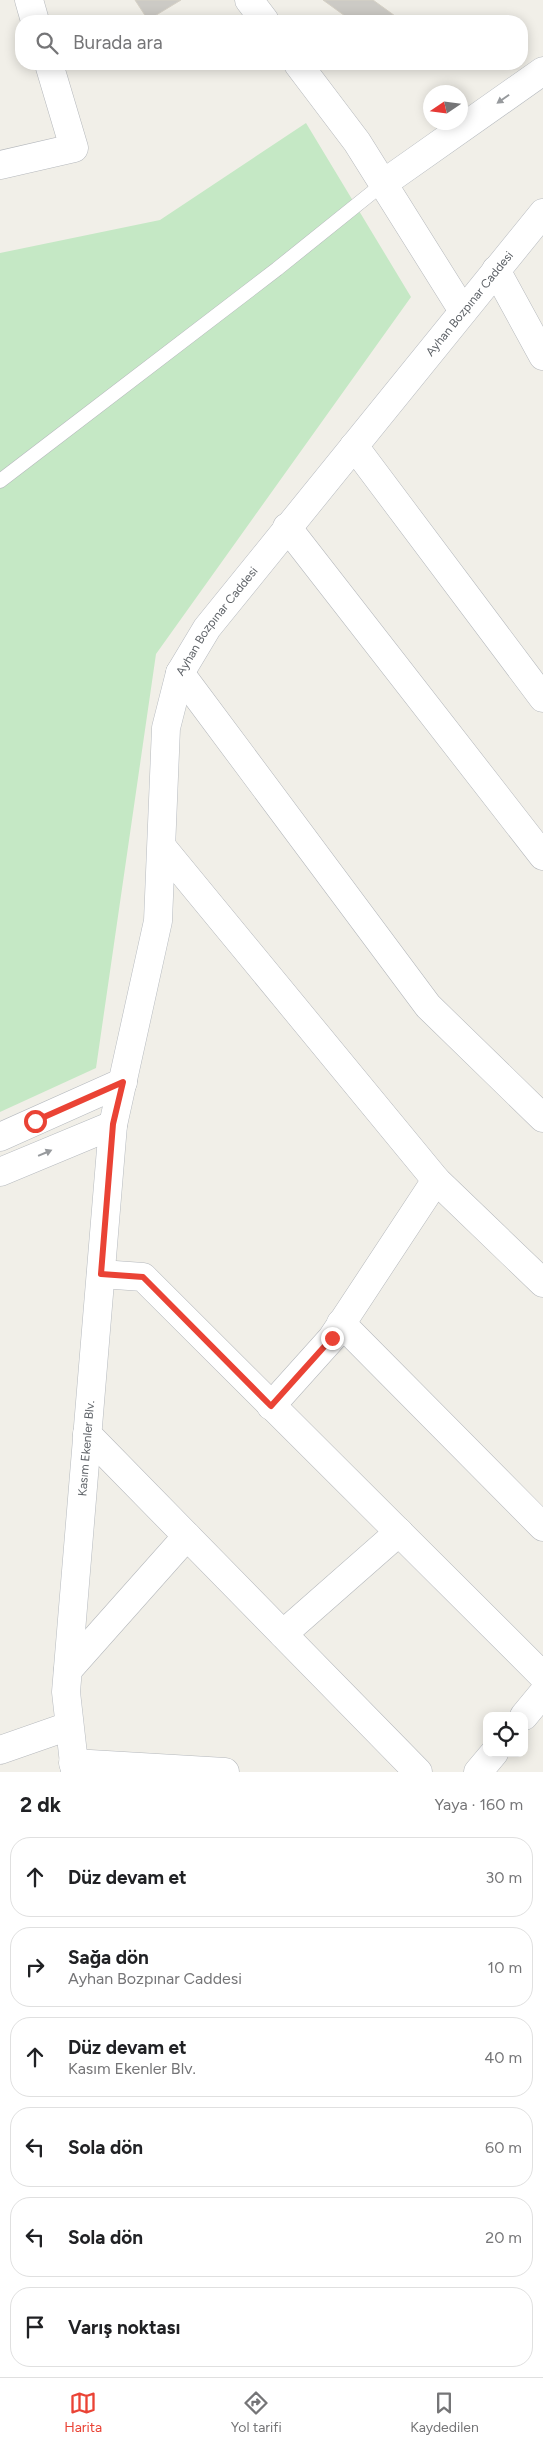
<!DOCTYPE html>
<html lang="tr">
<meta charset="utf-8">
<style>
:root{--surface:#fff;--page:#f2f2f2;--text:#202124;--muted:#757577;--line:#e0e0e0;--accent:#ea4335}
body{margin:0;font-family:Figtree,sans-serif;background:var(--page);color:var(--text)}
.controls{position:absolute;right:15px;bottom:15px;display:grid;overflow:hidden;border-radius:10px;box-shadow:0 2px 12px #0003}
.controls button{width:45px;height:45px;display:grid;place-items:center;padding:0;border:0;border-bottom:1px solid var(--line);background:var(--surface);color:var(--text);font:25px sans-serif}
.compass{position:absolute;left:423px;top:85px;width:45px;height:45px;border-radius:50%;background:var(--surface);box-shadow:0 2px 12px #0003;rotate:257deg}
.stop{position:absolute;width:15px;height:15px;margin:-11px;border:4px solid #ea4335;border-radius:50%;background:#fff}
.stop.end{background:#ea4335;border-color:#fff;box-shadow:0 1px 5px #0008}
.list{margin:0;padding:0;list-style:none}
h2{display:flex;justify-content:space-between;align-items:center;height:65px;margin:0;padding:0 20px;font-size:21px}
h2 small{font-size:16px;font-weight:400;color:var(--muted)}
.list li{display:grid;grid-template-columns:32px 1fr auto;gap:15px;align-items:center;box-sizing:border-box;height:80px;margin:0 10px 10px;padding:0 10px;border:1px solid var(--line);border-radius:20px}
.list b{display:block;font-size:19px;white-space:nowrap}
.list p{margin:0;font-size:16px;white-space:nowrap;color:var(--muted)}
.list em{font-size:16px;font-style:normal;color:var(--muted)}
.icon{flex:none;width:28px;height:28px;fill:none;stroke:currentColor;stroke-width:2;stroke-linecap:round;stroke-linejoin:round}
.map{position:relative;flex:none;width:543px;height:1772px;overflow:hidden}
.search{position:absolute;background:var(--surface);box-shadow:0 2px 12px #0003;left:15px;right:15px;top:15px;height:55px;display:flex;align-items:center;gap:12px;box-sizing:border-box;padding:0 18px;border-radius:20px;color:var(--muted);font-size:19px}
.sheet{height:605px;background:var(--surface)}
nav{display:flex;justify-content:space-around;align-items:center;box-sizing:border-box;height:70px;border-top:1px solid var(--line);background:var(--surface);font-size:14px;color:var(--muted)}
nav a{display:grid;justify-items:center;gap:2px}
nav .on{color:var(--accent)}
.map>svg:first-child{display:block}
</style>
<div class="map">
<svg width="543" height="1772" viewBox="0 0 543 1772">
<rect width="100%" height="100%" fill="#f1efe8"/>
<path fill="#c5e8c5" d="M306 123 411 297 156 654 96 1068 0 1112V253L160 220Z"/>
<g fill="#cccac5" stroke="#d6d1c6">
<path d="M135 0H181L148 20Z"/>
<path d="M323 0H373L402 21H352Z"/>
</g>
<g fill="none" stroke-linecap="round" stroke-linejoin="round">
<g stroke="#b5b8bc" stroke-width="15">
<path id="lane" d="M0 481 277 269 384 183"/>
</g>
<g stroke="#b5b8bc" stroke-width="29">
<g id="street">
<path d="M29 0 35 21"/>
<path d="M249 0 265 21"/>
<path d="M298 64 357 142 463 311"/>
<path d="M0 165 74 148 49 64"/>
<path d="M496 270 543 356"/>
<path d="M354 446 543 698"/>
<path d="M287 527 543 856"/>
<path d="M180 673 428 1006 543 1118"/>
<path d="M162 847 436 1180 543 1283"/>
<path d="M101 1274 143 1277 543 1676"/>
<path d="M341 1323 543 1527"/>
<path d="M271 1406 332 1338 436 1180"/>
<path d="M87 1434 418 1772"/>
<path d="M283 1634 399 1532"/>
<path d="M68 1670 187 1536"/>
<path d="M524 1716 543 1693"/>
<path d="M0 1750 69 1726"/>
<path d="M73 1763 225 1772"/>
<path d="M478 1772 494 1753"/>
</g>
</g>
<g stroke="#b6babf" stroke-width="29">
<g id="secondary">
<path d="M384 183 543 71"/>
<path d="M0 1137 123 1082"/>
<path d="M0 1172 113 1125"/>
<path id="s1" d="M75 1772 66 1692 113 1125 158 921 166 728 180 673 207 628 543 213"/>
</g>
</g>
<use href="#lane" stroke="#fff" stroke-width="14"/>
<use href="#street" stroke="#fff" stroke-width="28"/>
<use href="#secondary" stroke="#fff" stroke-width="28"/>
</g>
<defs><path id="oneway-solid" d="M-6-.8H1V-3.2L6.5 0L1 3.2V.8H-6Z" transform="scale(1.25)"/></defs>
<g fill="#979a9d">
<use href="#oneway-solid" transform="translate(503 99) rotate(145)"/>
<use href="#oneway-solid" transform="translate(45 1153) rotate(-23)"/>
</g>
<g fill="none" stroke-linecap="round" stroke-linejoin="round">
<path stroke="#ea4335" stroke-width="6" d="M35 1121 123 1082 113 1124 101 1274 143 1277 271 1406 332 1338"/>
</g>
<g text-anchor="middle" stroke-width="4.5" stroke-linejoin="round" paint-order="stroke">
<g font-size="12" fill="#5f6368" stroke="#fff">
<text dy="4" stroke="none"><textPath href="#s1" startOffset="1578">Ayhan Bozpınar Caddesi</textPath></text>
<text dy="4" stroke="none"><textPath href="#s1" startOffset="1172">Ayhan Bozpınar Caddesi</textPath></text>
<text dy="4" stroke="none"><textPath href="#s1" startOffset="325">Kasım Ekenler Blv.</textPath></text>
</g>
</g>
</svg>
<div class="controls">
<button><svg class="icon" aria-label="locate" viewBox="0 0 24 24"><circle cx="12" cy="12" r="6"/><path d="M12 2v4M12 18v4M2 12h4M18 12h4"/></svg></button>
</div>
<svg class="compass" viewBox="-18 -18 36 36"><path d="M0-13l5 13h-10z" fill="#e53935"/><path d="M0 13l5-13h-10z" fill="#757577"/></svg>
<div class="stop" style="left:35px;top:1121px"></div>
<div class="stop end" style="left:332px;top:1338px"></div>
<div class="search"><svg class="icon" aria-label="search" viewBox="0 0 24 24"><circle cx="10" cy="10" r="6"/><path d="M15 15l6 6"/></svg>Burada ara</div>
</div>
<section class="sheet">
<h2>2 dk<small>Yaya · 160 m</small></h2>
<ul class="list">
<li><svg class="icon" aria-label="ahead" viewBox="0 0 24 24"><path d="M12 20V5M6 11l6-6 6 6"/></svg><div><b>Düz devam et</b></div><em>30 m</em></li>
<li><svg class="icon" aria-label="right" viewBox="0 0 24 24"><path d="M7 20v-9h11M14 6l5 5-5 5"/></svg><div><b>Sağa dön</b><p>Ayhan Bozpınar Caddesi</p></div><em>10 m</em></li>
<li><svg class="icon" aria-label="ahead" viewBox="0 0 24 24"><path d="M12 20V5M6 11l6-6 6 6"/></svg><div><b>Düz devam et</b><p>Kasım Ekenler Blv.</p></div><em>40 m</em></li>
<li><svg class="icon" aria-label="left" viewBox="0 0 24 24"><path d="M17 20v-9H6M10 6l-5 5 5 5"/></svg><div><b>Sola dön</b></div><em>60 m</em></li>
<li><svg class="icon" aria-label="left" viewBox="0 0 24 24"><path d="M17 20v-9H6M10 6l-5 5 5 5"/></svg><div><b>Sola dön</b></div><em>20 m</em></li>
<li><svg class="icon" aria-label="arrive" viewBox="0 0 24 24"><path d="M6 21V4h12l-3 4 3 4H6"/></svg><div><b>Varış noktası</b></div></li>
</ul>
</section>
<nav>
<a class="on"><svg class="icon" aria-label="map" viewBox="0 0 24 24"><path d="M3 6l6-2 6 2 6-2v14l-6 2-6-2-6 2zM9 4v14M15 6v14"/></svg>Harita</a>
<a><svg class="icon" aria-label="directions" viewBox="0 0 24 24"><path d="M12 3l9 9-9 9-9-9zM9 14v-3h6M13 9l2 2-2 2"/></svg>Yol tarifi</a>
<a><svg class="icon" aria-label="saved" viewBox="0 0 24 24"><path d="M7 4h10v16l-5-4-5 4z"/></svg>Kaydedilen</a>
</nav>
